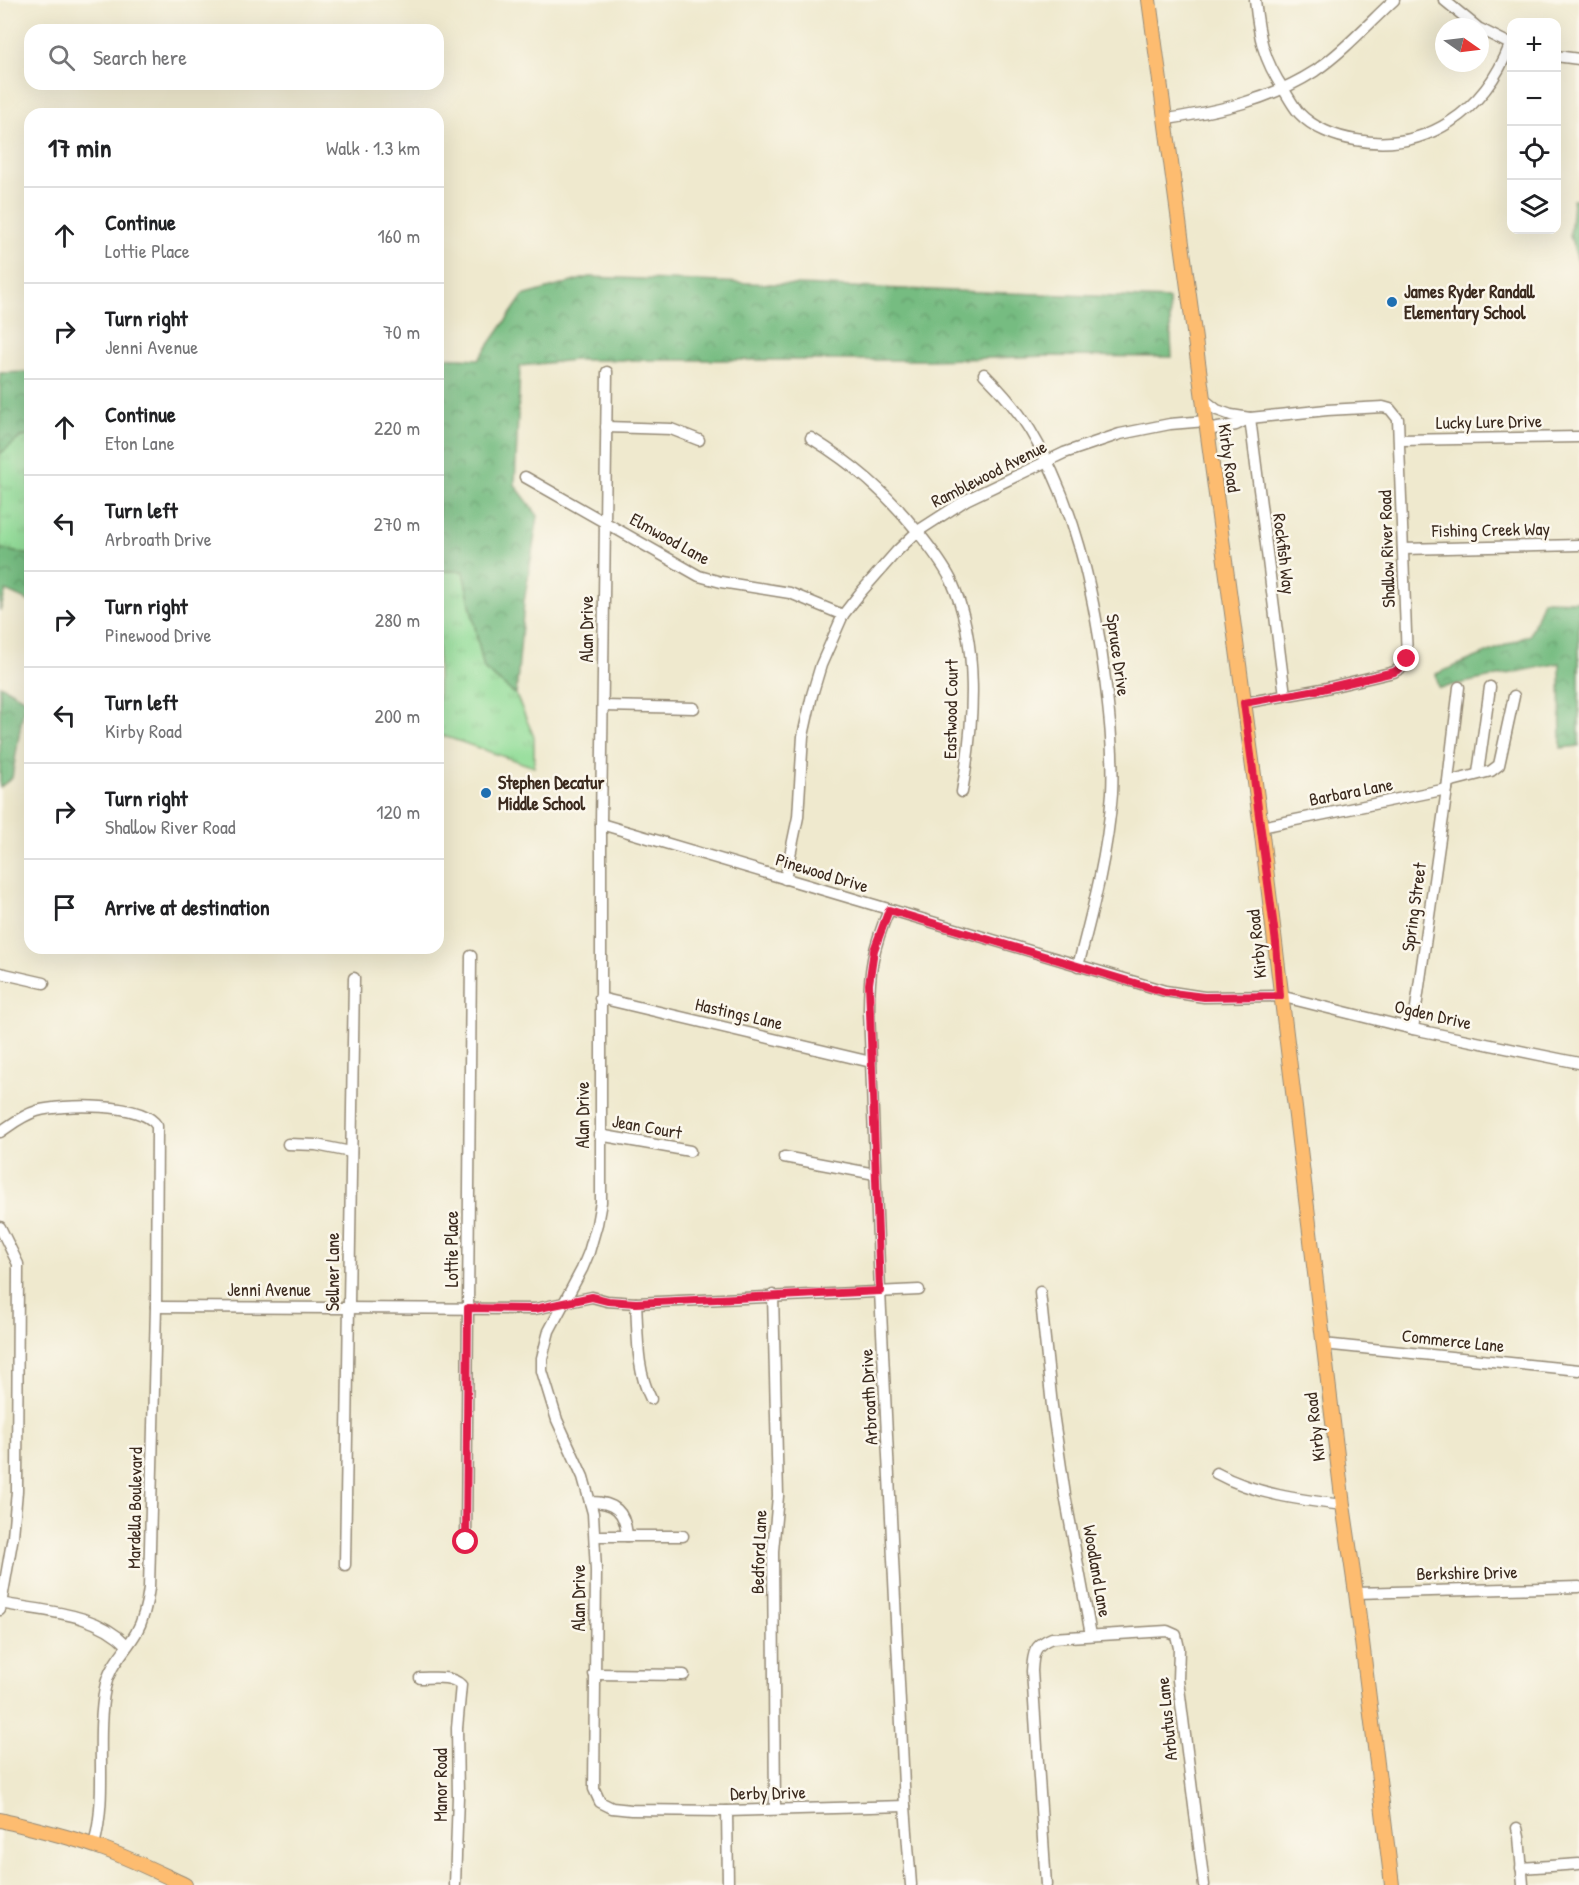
<!DOCTYPE html>
<meta charset="utf-8">
<style>
:root{--surface:#fff;--page:#f6f6f6;--text:#202124;--muted:#757577;--line:#e0e0e0}
body{margin:0;font-family:"Patrick Hand",sans-serif;background:var(--page);color:var(--text)}
.controls{position:absolute;right:18px;top:18px;display:grid;overflow:hidden;border-radius:12px;box-shadow:0 6px 24px #0002}
.controls button{width:54px;height:54px;display:grid;place-items:center;padding:0;border:0;border-bottom:2px solid var(--line);background:var(--surface);color:var(--text);font:30px sans-serif}
.compass{position:absolute;left:1435px;top:18px;width:54px;height:54px;border-radius:50%;background:var(--surface);box-shadow:0 6px 24px #0002;rotate:104deg}
.stop{position:absolute;width:18px;height:18px;margin:-14px;border:4px solid #e11d48;border-radius:50%;background:#fff}
.stop.end{background:#e11d48;border-color:#fff;box-shadow:0 2px 6px #0008}
.list{margin:0;padding:0;list-style:none}
h2{display:flex;justify-content:space-between;align-items:center;height:78px;margin:0;padding:0 24px;font-size:26px}
h2 small{font-size:20px;font-weight:400;color:var(--muted)}
.list li{display:grid;grid-template-columns:39px 1fr auto;gap:18px;align-items:center;box-sizing:border-box;height:96px;padding:0 24px;border-top:2px solid var(--line)}
.list b{display:block;font-size:22px;white-space:nowrap}
.list p{margin:0;font-size:20px;white-space:nowrap;color:var(--muted)}
.list em{font-size:20px;font-style:normal;color:var(--muted)}
.icon{flex:none;width:33px;height:33px;fill:none;stroke:currentColor;stroke-width:2;stroke-linecap:round;stroke-linejoin:round}
.map{position:relative;flex:none;width:1579px;height:1885px;overflow:hidden}
.search{position:absolute;background:var(--surface);box-shadow:0 6px 24px #0002;left:24px;top:24px;width:420px;height:66px;display:flex;align-items:center;gap:15px;box-sizing:border-box;padding:0 21px;border-radius:18px;color:var(--muted);font-size:22px}
.panel{position:absolute;background:var(--surface);box-shadow:0 6px 24px #0002;left:24px;top:108px;width:420px;height:846px;border-radius:18px}
.map>svg:first-child{display:block}
</style>
<div class="map">
<svg width="1579" height="1885" viewBox="0 0 1579 1885">
<defs>
<pattern id="grass-tufts" width="24" height="20" patternUnits="userSpaceOnUse" patternTransform="scale(1.5)"><rect width="24" height="20" fill="#93dd99"/><path d="M3 7l-1-3M5 7V3M7 7l1-3M15 17l-1-3M17 17v-4M19 17l1-3" fill="none" stroke="#80be83"/></pattern>
<pattern id="forest-crowns" width="20" height="18" patternUnits="userSpaceOnUse" patternTransform="scale(1.5)"><rect width="20" height="18" fill="#76bc81"/><path d="M2 6a3 3 0 1 1 6 0M12 15a3 3 0 1 1 6 0" fill="none" stroke="#629969"/></pattern>
</defs>
<rect width="100%" height="100%" fill="#fbf7ec"/>
<filter id="ink" filterUnits="userSpaceOnUse"><feTurbulence type="fractalNoise" baseFrequency=".0167" numOctaves="2"/><feDisplacementMap in="SourceGraphic" scale="12" xChannelSelector="R" yChannelSelector="G"/><feConvolveMatrix kernelMatrix="1 2 1 2 8 2 1 2 1" color-interpolation-filters="sRGB"/></filter>
<filter id="wash" filterUnits="userSpaceOnUse"><feTurbulence type="fractalNoise" baseFrequency=".008" numOctaves="4" result="noise"/><feDisplacementMap in="SourceGraphic" scale="24" xChannelSelector="R" yChannelSelector="G"/><feGaussianBlur stdDeviation="1.35" result="paint"/><feColorMatrix in="noise" values="0 0 0 0 0 0 0 0 0 0 0 0 0 0 0 0 0 1.4 0 .05"/><feComposite in="paint" operator="in"/></filter>
<g filter="url(#wash)">
<rect width="100%" height="100%" fill="#efe9ce"/>
<g fill="url(#grass-tufts)" stroke="#67845c" stroke-width="1.5">
<path d="M30 436V555L0 549V454L21 437Z"/>
<path d="M438 571H463L484 669 516 695 534 737V767L438 734Z"/>
</g>
<g fill="url(#forest-crowns)" stroke="#587350" stroke-width="1.5">
<path d="M1573 200H1579V264L1570 236Z"/>
<path d="M589 277 1169 299 1172 357 1049 356 934 360H574L520 366 515 485 538 516 524 602 516 695 484 669 463 571H438V357L479 359 523 296Z"/>
<path d="M30 372V436L21 437 0 454V373Z"/>
<path d="M0 549 30 555V602L6 591 0 611Z"/>
<path d="M1543 600 1579 601V746L1561 748 1560 663 1439 688 1436 674 1530 635Z"/>
<path d="M0 685 25 699 12 778 0 787Z"/>
</g>
</g>
<g filter="url(#ink)">
<g fill="none" stroke-linecap="round" stroke-linejoin="round">
<g stroke="#958a76" stroke-width="13">
<g id="minor">
<path d="M1255 0C1259 37 1263 59 1284 90 1289 98 1293 106 1299 113 1313 128 1336 137 1356 140 1427 153 1485 110 1510 45"/>
<path d="M1444 0 1477 27"/>
<path d="M1480 29 1512 45"/>
<path d="M1556 56 1579 59"/>
<path d="M1167 119C1219 111 1270 100 1315 71 1344 51 1368 24 1394 0"/>
<path d="M607 372 601 824V1202L597 1224 589 1252 582 1269 549 1331 542 1358V1371L557 1420 583 1477 593 1513 596 1571 594 1789 600 1802 612 1808 631 1810 727 1811 905 1806"/>
<path d="M984 374C1001 391 1017 409 1030 430 1074 502 1093 588 1104 671 1109 711 1114 752 1112 793 1108 852 1093 909 1078 966"/>
<path d="M1203 399 1217 410 1231 415 1250 418 1327 410 1383 407 1390 409 1398 419 1407 659 1404 666 1394 672 1322 689 1244 703"/>
<path d="M1250 418 1285 695"/>
<path d="M606 427 671 429 699 440"/>
<path d="M1207 430 1236 425 1250 418"/>
<path d="M811 438C854 465 885 491 917 531 929 546 942 562 951 580 980 644 974 724 962 792"/>
<path d="M1400 440 1579 437"/>
<path d="M525 477 699 576 721 582 790 593 843 615"/>
<path d="M1403 549 1579 545"/>
<path d="M603 706 694 708"/>
<path d="M1478 773 1490 687"/>
<path d="M1448 782 1491 771 1499 765 1514 696"/>
<path d="M601 824 1165 991 1204 997 1280 996 1413 1029 1579 1063"/>
<path d="M1261 827 1447 789"/>
<path d="M785 879 798 817 803 736 812 695 821 665 843 615 861 592 897 551 918 531 966 500 1064 453 1120 434 1170 424 1206 421"/>
<path d="M889 910C873 947 869 970 869 1010L880 1291 905 1806 911 1885"/>
<path d="M0 973 44 983"/>
<path d="M600 998 871 1062"/>
<path d="M1413 1029 1447 789 1459 687"/>
<path d="M0 1132C12 1124 23 1115 37 1111 61 1104 144 1102 157 1126L156 1307 149 1588C147 1604 144 1619 136 1633 125 1652 109 1665 105 1688 95 1740 108 1794 94 1845"/>
<path d="M599 1135 690 1151"/>
<path d="M288 1144 316 1145 351 1152"/>
<path d="M784 1157 875 1174"/>
<path d="M0 1227 18 1264 17 1491 13 1536 0 1610"/>
<path d="M1040 1292 1052 1406 1065 1495 1091 1635"/>
<path d="M773 1295 778 1496 773 1551 775 1809"/>
<path d="M636 1303C638 1335 636 1370 651 1399"/>
<path d="M156 1307 535 1309 592 1297 607 1301 636 1303 919 1290"/>
<path d="M1323 1344 1579 1370"/>
<path d="M1216 1473C1254 1494 1301 1500 1343 1505"/>
<path d="M590 1502C615 1502 625 1511 627 1536"/>
<path d="M595 1536H683"/>
<path d="M466 1542 471 956"/>
<path d="M345 1565 354 978"/>
<path d="M1356 1593 1579 1587"/>
<path d="M0 1603C44 1612 94 1611 127 1645"/>
<path d="M594 1674 684 1675"/>
<path d="M420 1678C433 1678 451 1675 461 1685L457 1728 458 1796 455 1885"/>
<path d="M727 1811 728 1885"/>
<path d="M1517 1828 1519 1836 1523 1885"/>
<path d="M1521 1868 1579 1864"/>
<path d="M1046 1885 1032 1671C1033 1653 1034 1645 1052 1638L1167 1631 1176 1635 1179 1648 1178 1680 1204 1885"/>
</g>
</g>
<g stroke="#958a76" stroke-width="16">
<g id="major">
<path d="M1149 0 1261 827 1343 1505 1356 1593 1392 1885"/>
<path d="M0 1820C32 1828 64 1835 95 1846 126 1856 155 1871 185 1885"/>
</g>
</g>
<use href="#minor" stroke="#fff" stroke-width="10"/>
<use href="#major" stroke="#fdbc70" stroke-width="14"/>
</g>
</g>
<g fill="none" stroke-linecap="round" stroke-linejoin="round" filter="url(#ink)">
<path stroke="#e11d48" stroke-width="8" d="M466 1542 468 1308 535 1309 592 1297 608 1301 636 1303 880 1291 869 984 874 950 889 910 1165 992 1204 997 1280 996 1276 943 1244 703 1322 689 1394 672 1404 666 1407 659"/>
</g>
<g fill="#1f6fb2" stroke="#fbf7ec" stroke-width="2">
<circle cx="1392" cy="302" r="6"/>
<circle cx="486" cy="793" r="6"/>
</g>
<g text-anchor="middle" stroke-width="5" stroke-linejoin="round" paint-order="stroke">
<g font-size="18" font-weight="bold" fill="#3b2a1e" stroke="#fbf7ec" text-anchor="start">
<text x="1404" y="298">James Ryder Randall<tspan x="1404" dy="21">Elementary School</tspan></text>
<text x="498" y="789">Stephen Decatur<tspan x="498" dy="21">Middle School</tspan></text>
</g>
<g font-size="18" fill="#3b2a1e" stroke="#fbf7ec">
<text transform="translate(1489 422) rotate(-1)" y="6">Lucky Lure Drive</text>
<text transform="translate(1229 458) rotate(82)" y="6">Kirby Road</text>
<text transform="translate(989 474) rotate(-27)" y="6">Ramblewood Avenue</text>
<text transform="translate(1491 530) rotate(-1)" y="6">Fishing Creek Way</text>
<text transform="translate(670 539) rotate(29)" y="6">Elmwood Lane</text>
<text transform="translate(1387 549) rotate(-92)" y="6">Shallow River Road</text>
<text transform="translate(1284 554) rotate(83)" y="6">Rockfish Way</text>
<text transform="translate(587 629) rotate(-90)" y="6">Alan Drive</text>
<text transform="translate(1118 655) rotate(82)" y="6">Spruce Drive</text>
<text transform="translate(951 709) rotate(-89)" y="6">Eastwood Court</text>
<text transform="translate(1351 792) rotate(-11)" y="6">Barbara Lane</text>
<text transform="translate(822 873) rotate(17)" y="6">Pinewood Drive</text>
<text transform="translate(1414 907) rotate(-82)" y="6">Spring Street</text>
<text transform="translate(1257 944) rotate(-96)" y="6">Kirby Road</text>
<text transform="translate(739 1014) rotate(13)" y="6">Hastings Lane</text>
<text transform="translate(1433 1015) rotate(13)" y="6">Ogden Drive</text>
<text transform="translate(583 1115) rotate(-90)" y="6">Alan Drive</text>
<text transform="translate(647 1127) rotate(10)" y="6">Jean Court</text>
<text transform="translate(452 1249) rotate(-90)" y="6">Lottie Place</text>
<text transform="translate(333 1272) rotate(-90)" y="6">Sellner Lane</text>
<text x="269" y="1296">Jenni Avenue</text>
<text transform="translate(1453 1341) rotate(6)" y="6">Commerce Lane</text>
<text transform="translate(869 1397) rotate(-93)" y="6">Arbroath Drive</text>
<text transform="translate(1315 1427) rotate(-97)" y="6">Kirby Road</text>
<text transform="translate(135 1508) rotate(-89)" y="6">Mardella Boulevard</text>
<text transform="translate(759 1552) rotate(-88)" y="6">Bedford Lane</text>
<text transform="translate(1097 1571) rotate(80)" y="6">Woodland Lane</text>
<text transform="translate(1467 1573) rotate(-1)" y="6">Berkshire Drive</text>
<text transform="translate(579 1598) rotate(-90)" y="6">Alan Drive</text>
<text transform="translate(1167 1719) rotate(-96)" y="6">Arbutus Lane</text>
<text transform="translate(441 1785) rotate(-90)" y="6">Manor Road</text>
<text transform="translate(768 1793) rotate(-1)" y="6">Derby Drive</text>
</g>
</g>
</svg>
<div class="controls">
<button>+</button>
<button>−</button>
<button><svg class="icon" aria-label="locate" viewBox="0 0 24 24"><circle cx="12" cy="12" r="6"/><path d="M12 2v4M12 18v4M2 12h4M18 12h4"/></svg></button>
<button><svg class="icon" aria-label="layers" viewBox="0 0 24 24"><path d="M12 4l9 5-9 5-9-5zM3 14l9 5 9-5"/></svg></button>
</div>
<svg class="compass" viewBox="-18 -18 36 36"><path d="M0-13l5 13h-10z" fill="#e53935"/><path d="M0 13l5-13h-10z" fill="#757577"/></svg>
<div class="stop" style="left:466px;top:1542px"></div>
<div class="stop end" style="left:1407px;top:659px"></div>
<div class="search"><svg class="icon" aria-label="search" viewBox="0 0 24 24"><circle cx="10" cy="10" r="6"/><path d="M15 15l6 6"/></svg>Search here</div>
<section class="panel">
<h2>17 min<small>Walk · 1.3 km</small></h2>
<ul class="list">
<li><svg class="icon" aria-label="ahead" viewBox="0 0 24 24"><path d="M12 20V5M6 11l6-6 6 6"/></svg><div><b>Continue</b><p>Lottie Place</p></div><em>160 m</em></li>
<li><svg class="icon" aria-label="right" viewBox="0 0 24 24"><path d="M7 20v-9h11M14 6l5 5-5 5"/></svg><div><b>Turn right</b><p>Jenni Avenue</p></div><em>70 m</em></li>
<li><svg class="icon" aria-label="ahead" viewBox="0 0 24 24"><path d="M12 20V5M6 11l6-6 6 6"/></svg><div><b>Continue</b><p>Eton Lane</p></div><em>220 m</em></li>
<li><svg class="icon" aria-label="left" viewBox="0 0 24 24"><path d="M17 20v-9H6M10 6l-5 5 5 5"/></svg><div><b>Turn left</b><p>Arbroath Drive</p></div><em>270 m</em></li>
<li><svg class="icon" aria-label="right" viewBox="0 0 24 24"><path d="M7 20v-9h11M14 6l5 5-5 5"/></svg><div><b>Turn right</b><p>Pinewood Drive</p></div><em>280 m</em></li>
<li><svg class="icon" aria-label="left" viewBox="0 0 24 24"><path d="M17 20v-9H6M10 6l-5 5 5 5"/></svg><div><b>Turn left</b><p>Kirby Road</p></div><em>200 m</em></li>
<li><svg class="icon" aria-label="right" viewBox="0 0 24 24"><path d="M7 20v-9h11M14 6l5 5-5 5"/></svg><div><b>Turn right</b><p>Shallow River Road</p></div><em>120 m</em></li>
<li><svg class="icon" aria-label="arrive" viewBox="0 0 24 24"><path d="M6 21V4h12l-3 4 3 4H6"/></svg><div><b>Arrive at destination</b></div></li>
</ul>
</section>
</div>
